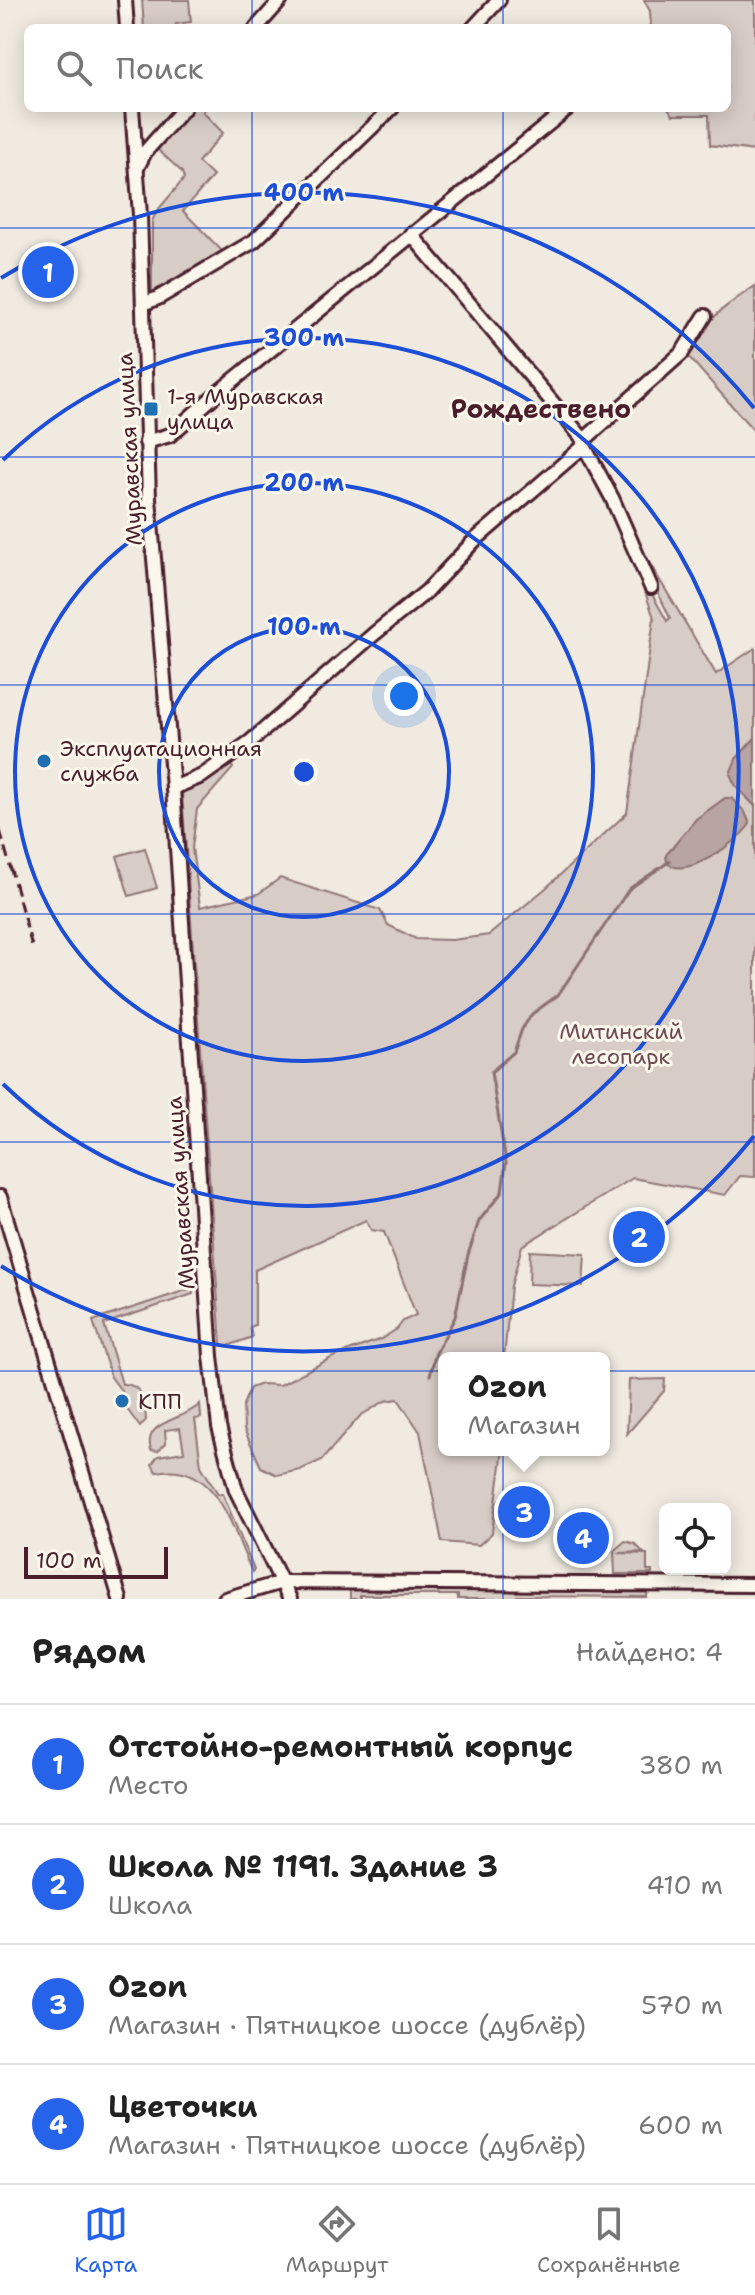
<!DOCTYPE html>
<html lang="ru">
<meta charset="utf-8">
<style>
:root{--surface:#fff;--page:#f2f2f2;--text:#222;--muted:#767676;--line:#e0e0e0;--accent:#2563eb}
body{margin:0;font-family:"Shantell Sans",sans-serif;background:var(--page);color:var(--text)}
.controls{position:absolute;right:24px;bottom:24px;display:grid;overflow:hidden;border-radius:12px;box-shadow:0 4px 20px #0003}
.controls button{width:72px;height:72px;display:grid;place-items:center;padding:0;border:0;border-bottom:2px solid var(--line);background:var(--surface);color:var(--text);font:40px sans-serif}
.scale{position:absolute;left:24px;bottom:20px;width:144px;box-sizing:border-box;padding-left:8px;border:4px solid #4a1f2b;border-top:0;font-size:22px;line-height:28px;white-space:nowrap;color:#4a1f2b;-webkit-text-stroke:6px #fbf7ec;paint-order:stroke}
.you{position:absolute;left:404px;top:696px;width:28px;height:28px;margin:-20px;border:6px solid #fff;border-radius:50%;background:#1a73e8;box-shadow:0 0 0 12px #1a73e833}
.badge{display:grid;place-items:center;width:52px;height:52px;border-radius:50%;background:var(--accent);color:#fff;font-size:26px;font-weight:700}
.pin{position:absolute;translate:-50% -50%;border:4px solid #fff;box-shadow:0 2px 8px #0006}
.popup{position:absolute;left:438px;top:1352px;width:172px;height:104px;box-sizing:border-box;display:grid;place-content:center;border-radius:12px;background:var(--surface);filter:drop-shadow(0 2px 6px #0005);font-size:26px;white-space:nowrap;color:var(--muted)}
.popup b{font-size:30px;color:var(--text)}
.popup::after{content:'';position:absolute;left:50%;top:100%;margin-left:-16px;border:16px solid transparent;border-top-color:var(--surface)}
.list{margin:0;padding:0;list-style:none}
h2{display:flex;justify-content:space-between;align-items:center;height:104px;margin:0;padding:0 32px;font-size:34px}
h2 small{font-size:26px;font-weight:400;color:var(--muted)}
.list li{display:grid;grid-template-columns:52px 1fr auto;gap:24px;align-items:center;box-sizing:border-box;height:120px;padding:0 32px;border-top:2px solid var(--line)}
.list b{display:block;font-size:30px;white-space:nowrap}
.list p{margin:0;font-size:26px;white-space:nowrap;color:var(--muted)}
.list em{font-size:26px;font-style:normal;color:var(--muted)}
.icon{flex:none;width:44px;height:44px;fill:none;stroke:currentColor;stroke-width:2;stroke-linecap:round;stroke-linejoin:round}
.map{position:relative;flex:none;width:755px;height:1599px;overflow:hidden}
.search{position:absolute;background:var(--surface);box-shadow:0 4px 20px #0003;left:24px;right:24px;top:24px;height:88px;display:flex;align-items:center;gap:20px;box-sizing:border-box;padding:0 28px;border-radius:12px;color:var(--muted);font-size:30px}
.sheet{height:584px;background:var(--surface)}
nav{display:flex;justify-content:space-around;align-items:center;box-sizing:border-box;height:112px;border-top:2px solid var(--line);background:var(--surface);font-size:22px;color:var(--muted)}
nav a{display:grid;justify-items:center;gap:4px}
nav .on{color:var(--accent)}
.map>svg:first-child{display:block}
</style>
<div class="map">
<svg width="755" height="1599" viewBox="0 0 755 1599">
<rect width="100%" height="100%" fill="#f0eae0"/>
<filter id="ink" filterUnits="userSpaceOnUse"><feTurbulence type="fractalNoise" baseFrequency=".0125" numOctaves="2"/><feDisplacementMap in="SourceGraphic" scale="16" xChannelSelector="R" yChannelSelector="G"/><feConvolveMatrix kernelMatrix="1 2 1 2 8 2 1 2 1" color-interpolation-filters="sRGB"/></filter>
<g filter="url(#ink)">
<g fill="#d8ccc6" stroke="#917678" stroke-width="2">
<path d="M142 0H189L191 22 176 24 175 28H144Z"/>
<path d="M644 0H755V151L710 145 709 115H673L668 108H727V28H651L650 11Z"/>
<path d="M191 108H205L203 112 223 133 198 162 213 176 183 211 224 253 152 295V221L157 211 184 179 182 172 156 148Z"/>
<path d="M755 286V432L688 356C698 346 701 333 709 323 721 308 739 297 755 286Z"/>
<path d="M640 547 716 674 755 648V738L736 759 735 785 755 806V1177L740 1176 725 1195 633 1178 522 1246 511 1286 504 1358H444V1450H503L492 1533 479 1545 442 1542 420 1432 398 1399 385 1401 360 1416 322 1460 300 1470 277 1475 261 1467 244 1429 243 1405 250 1388 261 1384 280 1385 333 1357 381 1339 397 1329 403 1321 416 1315 384 1232 371 1230 366 1220 255 1270V1325L250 1327 252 1337 228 1346 221 1344 182 794C195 781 215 775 230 764L233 768 197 809 192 848 200 907 258 894 280 878 380 910 388 925 416 939 452 940 489 935 546 888 627 813 654 618 643 586 645 582 667 621 670 618 638 550Z"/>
<path d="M145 848 157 888 129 896 117 856Z"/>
<path d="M530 1251 585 1254 583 1286 529 1284Z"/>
<path d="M193 1288V1294L104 1324 122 1384C142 1383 145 1402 146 1420L140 1427 124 1405 129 1401 111 1377 93 1321Z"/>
<path d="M665 1379 664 1391 627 1434 629 1380Z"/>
<path d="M200 1404 201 1418 195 1419 201 1466 218 1494H223L254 1570 252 1572C232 1529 217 1459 156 1472L152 1464 158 1456 184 1452 180 1428 165 1430 166 1443 158 1451 151 1450C142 1420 184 1421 200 1404Z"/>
<path d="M625 1541 635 1544 643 1552 618 1553 647 1554V1571H652V1574H615L614 1551Z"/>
<path d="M350 1589 647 1592V1597L517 1596V1599H458V1595H360V1599H350Z"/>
</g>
<g fill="#b8a4a2" stroke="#8c6f72" stroke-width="2">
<path d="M755 738V806L735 785 730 774 736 759Z"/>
<path d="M725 798H731L745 812 750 824C738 842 687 880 667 863L666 855 696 819Z"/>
</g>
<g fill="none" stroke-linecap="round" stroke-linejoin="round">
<path stroke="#8c6f72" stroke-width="3" d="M430 1375 436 1353 455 1317 468 1255 479 1221 502 1192 506 1162 491 1072 514 1052 522 1029 532 1014 558 995 629 889 670 861"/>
<g stroke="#4a1f2b" stroke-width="18">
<g id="minor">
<path d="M125 0 127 28"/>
<path d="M256 28 281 0"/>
<path d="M473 28 499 0"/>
<path d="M132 108 140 215 149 498 173 788 211 1356 219 1427 236 1490 290 1599"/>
<path d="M137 168 145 152 184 108"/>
<path d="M411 234 584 440V446L612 498 651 587"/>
<path d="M143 304 158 298 254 241 392 108"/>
<path d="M584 440 682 353 705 316"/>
<path d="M146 442 170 435 214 396 568 108"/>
<path d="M173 788 202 776 250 742 374 634 427 591 475 540 584 446"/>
<path d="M0 1197 120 1599"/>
<path d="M225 1599 282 1582 755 1585"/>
</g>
</g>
<use href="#minor" stroke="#fbf7ec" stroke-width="12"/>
<path stroke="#4a1f2b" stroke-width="3" stroke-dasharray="12 6" stroke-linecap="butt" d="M0 830 33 950"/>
</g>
</g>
<path fill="none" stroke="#1d4ed8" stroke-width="2" stroke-opacity="0.55" d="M252 0V28M503 0V28M252 108V1599M503 108V1599M0 228H755M0 457H755M0 685H755M0 914H755M0 1142H755M0 1371H755"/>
<g fill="none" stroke="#1d4ed8" stroke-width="4">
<circle cx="304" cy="772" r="145"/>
<circle cx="304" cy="772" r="289"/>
<path d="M3 460A434 434 0 1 1 3 1084"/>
<path d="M754 1136A579 579 0 0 1 1 1266M1 278A579 579 0 0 1 754 408"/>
</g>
<g fill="#1f6fb2" stroke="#fbf7ec" stroke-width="3">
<rect x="143" y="401" width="16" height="16" rx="4"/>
<circle cx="44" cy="761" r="8"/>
<circle cx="122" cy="1401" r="8"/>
</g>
<g text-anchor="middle" stroke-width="6" stroke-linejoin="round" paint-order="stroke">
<g font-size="22" fill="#4a1f2b" stroke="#fbf7ec" text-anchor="start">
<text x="167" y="404">1-я Муравская<tspan x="167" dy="25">улица</tspan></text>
<text x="60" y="756">Эксплуатационная<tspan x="60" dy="25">служба</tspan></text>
<text x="138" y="1409">КПП</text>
</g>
<g font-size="22" fill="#4a1f2b" stroke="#fbf7ec">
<text transform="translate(129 449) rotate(-93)" y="8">Муравская улица</text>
<text transform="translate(180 1193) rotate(-94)" y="8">Муравская улица</text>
</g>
<g font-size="22" fill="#6e4a52" stroke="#fbf7ec">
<text x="621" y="1039">Митинский<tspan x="621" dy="25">лесопарк</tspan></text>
</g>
<g font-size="26" font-weight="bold" fill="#4a1f2b" stroke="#fbf7ec">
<text x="541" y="418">Рождествено</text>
</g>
</g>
<circle cx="304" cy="772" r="12" fill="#1d4ed8" stroke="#fbf7ec" stroke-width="4"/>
<g font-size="24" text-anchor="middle" font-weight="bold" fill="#1d4ed8" stroke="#fbf7ec" stroke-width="6" stroke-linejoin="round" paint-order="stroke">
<text x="304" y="201">400 m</text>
<text x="304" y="346">300 m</text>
<text x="304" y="491">200 m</text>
<text x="304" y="635">100 m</text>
</g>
</svg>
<div class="controls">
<button><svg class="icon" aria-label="locate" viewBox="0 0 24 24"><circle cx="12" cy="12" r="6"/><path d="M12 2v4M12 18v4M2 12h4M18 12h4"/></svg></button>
</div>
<div class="scale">100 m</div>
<div class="you"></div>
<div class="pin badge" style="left:48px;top:272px">1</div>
<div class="pin badge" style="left:639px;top:1237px">2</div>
<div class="pin badge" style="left:524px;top:1512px">3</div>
<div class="popup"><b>Ozon</b>Магазин</div>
<div class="pin badge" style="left:583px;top:1538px">4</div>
<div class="search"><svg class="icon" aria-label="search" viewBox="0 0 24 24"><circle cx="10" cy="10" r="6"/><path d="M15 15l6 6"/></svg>Поиск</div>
</div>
<section class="sheet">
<h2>Рядом<small>Найдено: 4</small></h2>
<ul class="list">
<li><span class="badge">1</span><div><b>Отстойно-ремонтный корпус</b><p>Место</p></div><em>380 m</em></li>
<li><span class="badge">2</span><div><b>Школа № 1191. Здание 3</b><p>Школа</p></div><em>410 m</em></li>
<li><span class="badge">3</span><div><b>Ozon</b><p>Магазин · Пятницкое шоссе (дублёр)</p></div><em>570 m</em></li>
<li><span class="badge">4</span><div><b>Цветочки</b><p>Магазин · Пятницкое шоссе (дублёр)</p></div><em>600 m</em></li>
</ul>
</section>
<nav>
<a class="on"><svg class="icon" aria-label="map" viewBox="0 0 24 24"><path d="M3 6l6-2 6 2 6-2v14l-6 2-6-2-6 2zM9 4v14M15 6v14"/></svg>Карта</a>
<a><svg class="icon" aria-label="directions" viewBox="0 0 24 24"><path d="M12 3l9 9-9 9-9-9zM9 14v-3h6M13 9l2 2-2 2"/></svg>Маршрут</a>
<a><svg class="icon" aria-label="saved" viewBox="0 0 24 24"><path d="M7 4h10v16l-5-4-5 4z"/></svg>Сохранённые</a>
</nav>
